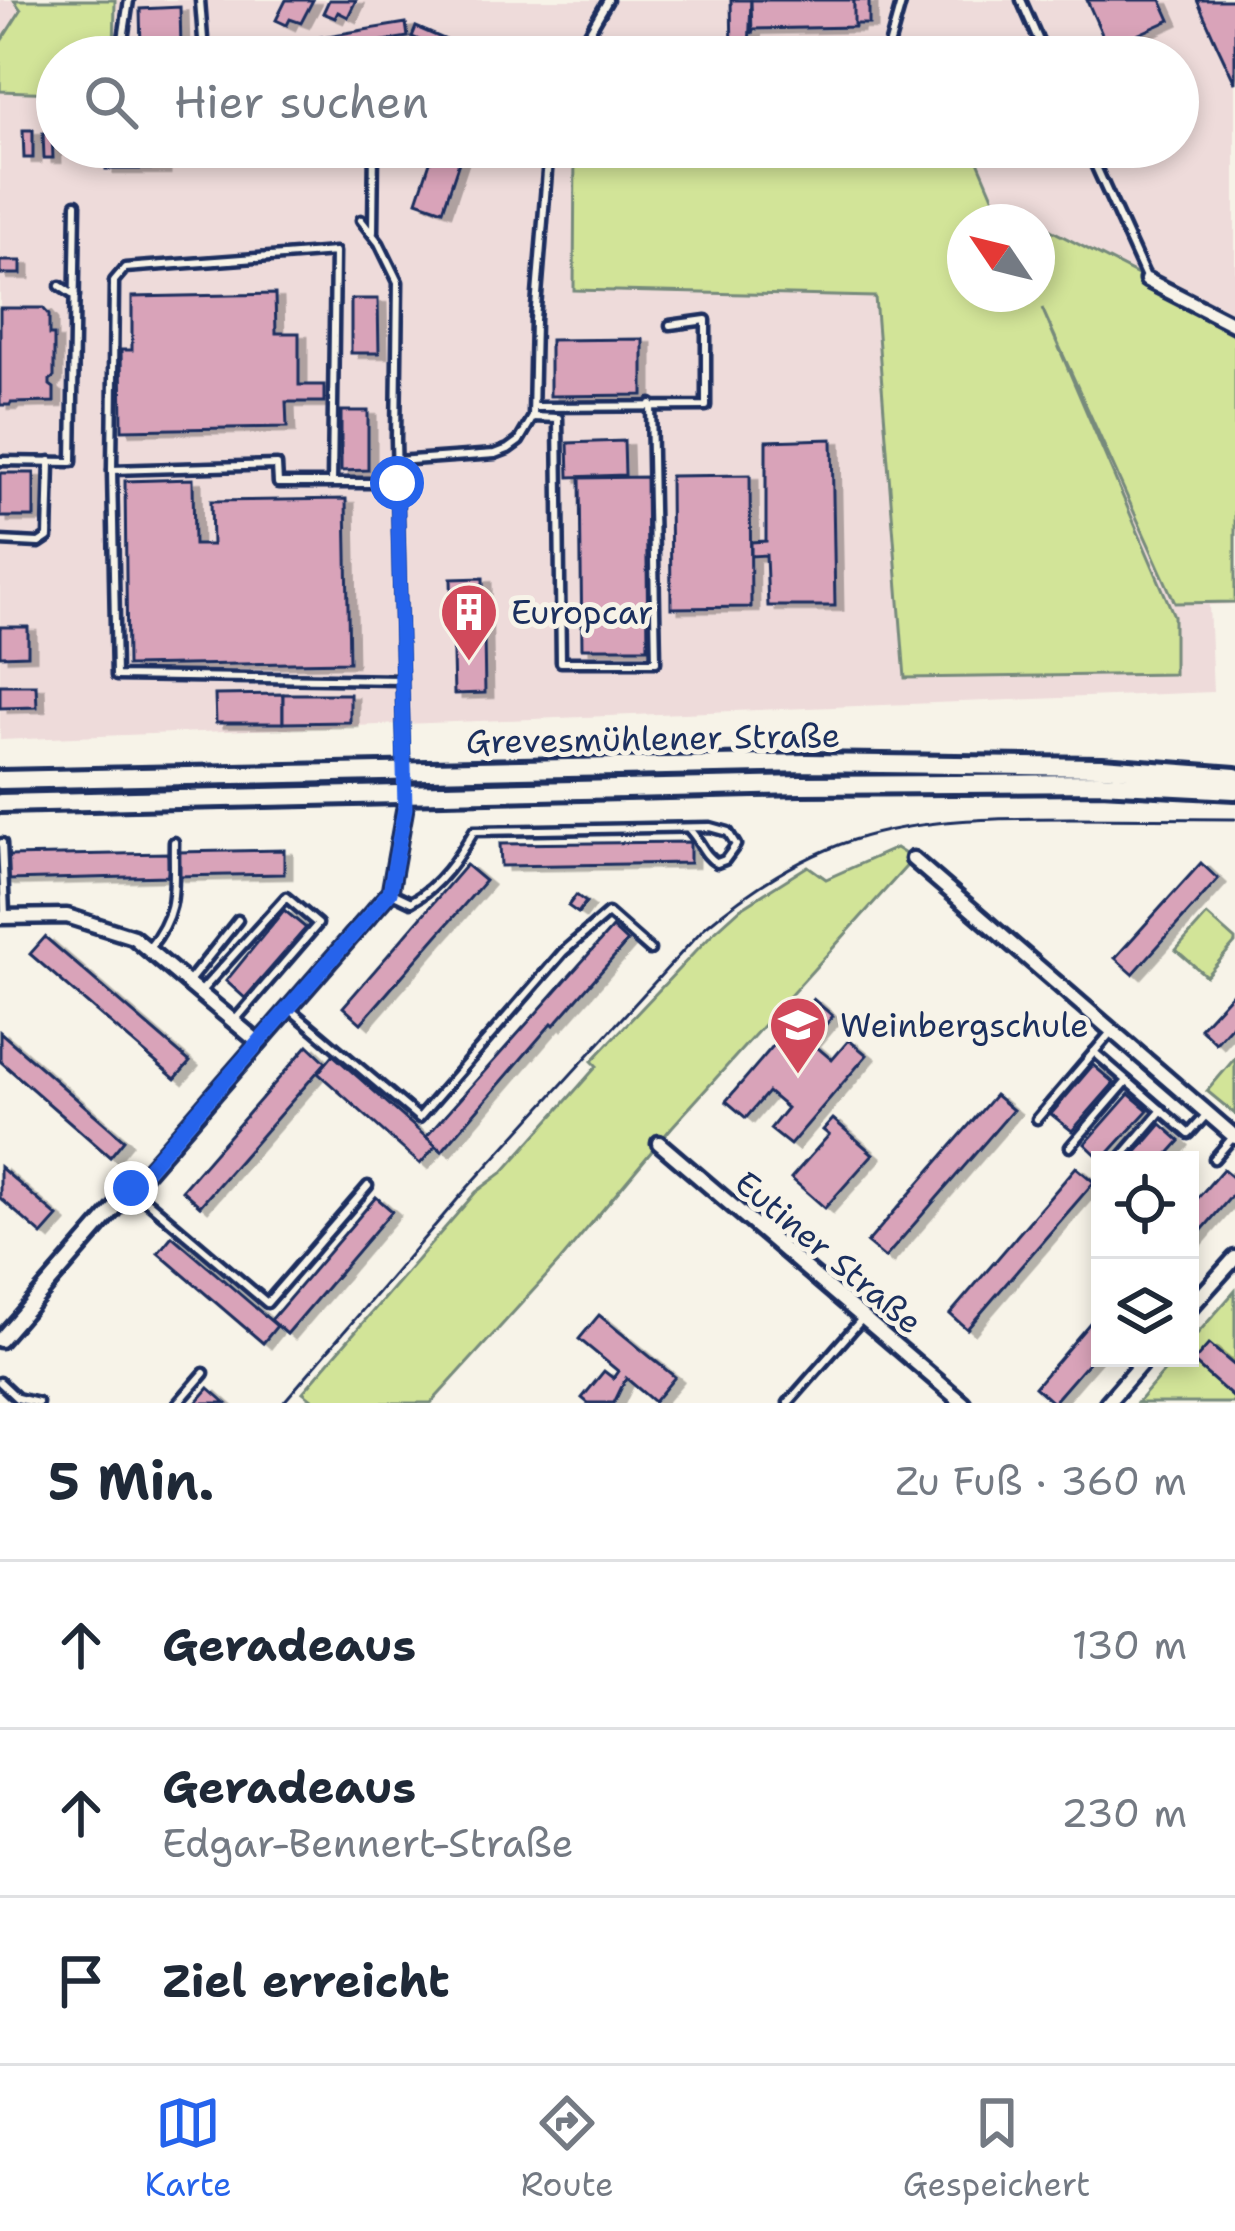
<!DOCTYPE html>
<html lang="de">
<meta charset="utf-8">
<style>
:root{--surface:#fff;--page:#f6f6f7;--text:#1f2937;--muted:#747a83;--line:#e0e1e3;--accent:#2563eb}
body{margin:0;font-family:"Shantell Sans",sans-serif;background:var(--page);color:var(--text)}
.controls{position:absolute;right:36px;bottom:36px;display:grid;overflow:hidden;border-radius:0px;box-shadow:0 6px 18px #0003}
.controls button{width:108px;height:108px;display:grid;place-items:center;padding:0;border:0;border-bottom:3px solid var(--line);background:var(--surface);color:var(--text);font:60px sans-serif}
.compass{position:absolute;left:947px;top:204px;width:108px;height:108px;border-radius:50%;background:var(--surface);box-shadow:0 6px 18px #0003;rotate:305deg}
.stop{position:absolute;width:36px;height:36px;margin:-27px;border:9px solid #2563eb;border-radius:50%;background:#fff}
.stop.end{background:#2563eb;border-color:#fff;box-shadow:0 3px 12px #0008}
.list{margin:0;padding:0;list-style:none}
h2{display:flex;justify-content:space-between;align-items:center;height:156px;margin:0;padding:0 48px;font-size:51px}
h2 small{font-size:39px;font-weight:400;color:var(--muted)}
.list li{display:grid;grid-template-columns:78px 1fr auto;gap:36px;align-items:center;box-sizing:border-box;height:168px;padding:0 48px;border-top:3px solid var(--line)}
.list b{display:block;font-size:45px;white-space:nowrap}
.list p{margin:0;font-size:39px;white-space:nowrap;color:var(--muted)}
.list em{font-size:39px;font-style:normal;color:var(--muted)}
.icon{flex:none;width:66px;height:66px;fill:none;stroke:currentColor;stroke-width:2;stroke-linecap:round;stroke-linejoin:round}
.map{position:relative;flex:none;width:1235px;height:1403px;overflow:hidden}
.search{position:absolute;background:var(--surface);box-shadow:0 6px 18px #0003;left:36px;right:36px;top:36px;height:132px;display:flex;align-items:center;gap:30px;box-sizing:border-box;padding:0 42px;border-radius:66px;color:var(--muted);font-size:45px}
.sheet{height:660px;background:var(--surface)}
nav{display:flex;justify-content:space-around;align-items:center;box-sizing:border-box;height:168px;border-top:3px solid var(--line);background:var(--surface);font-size:33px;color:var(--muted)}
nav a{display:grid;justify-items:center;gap:6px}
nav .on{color:var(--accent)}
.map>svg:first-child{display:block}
</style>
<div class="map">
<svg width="1235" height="1403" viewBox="0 0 1235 1403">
<defs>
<filter id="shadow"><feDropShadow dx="8" dy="4.5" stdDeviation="0" flood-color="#0004"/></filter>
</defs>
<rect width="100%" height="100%" fill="#f7f3e8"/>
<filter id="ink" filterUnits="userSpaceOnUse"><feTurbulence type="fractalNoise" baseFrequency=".00833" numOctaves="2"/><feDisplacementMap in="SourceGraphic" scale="24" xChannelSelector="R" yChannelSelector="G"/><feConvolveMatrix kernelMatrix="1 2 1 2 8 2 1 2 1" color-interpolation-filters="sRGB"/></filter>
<g filter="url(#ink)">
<path fill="#eedbda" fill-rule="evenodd" d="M0 0H1235V604L1209 605 1213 692 0 740ZM57 57H1178V147H57ZM965 222H1037V294H965Z"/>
<g fill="#d2e498" stroke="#768a7b" stroke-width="3">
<path d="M14 0H115L114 57H57V93L0 91V43L21 10Z"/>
<path d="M575 147H972L995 201 1035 222H965V294H1037V223L1235 325V602L1175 603 1042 308 1174 616V674L905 678 875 297 574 290Z"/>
<path d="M896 848 913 859 672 1127 560 1261 431 1403H317L303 1392 476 1192 503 1172 597 1066 592 1061 710 936 740 909 808 866 826 879Z"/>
<path d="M1207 915 1235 940V943L1206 976 1176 950Z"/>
<path d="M1235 1058V1114L1207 1091Z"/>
<path d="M1235 1291V1403H1137L1176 1358H1190V1342Z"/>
</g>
<g fill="#d9a3b9" stroke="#1b2f5e" stroke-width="3" filter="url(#shadow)">
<path d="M286 0H313L301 23 290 19 287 25 276 20Z"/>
<path d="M329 0H356L348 17 338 12 335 18 323 13Z"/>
<path d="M731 0H751L749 51H732Z"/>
<path d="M751 0H854L855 27 753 29 752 34Z"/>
<rect x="854" y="0" width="15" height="24"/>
<path d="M1087 0H1161L1170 20 1108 48Z"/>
<path d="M1197 0H1235V83L1218 47Z"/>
<path d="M180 7 181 48 141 49 140 9Z"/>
<path d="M406 23 408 37 285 57H250L249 49Z"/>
<path d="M416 27 485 57H458L412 37Z"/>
<path d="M23 130H33V158H24Z"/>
<path d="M43 133H52L53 158H44Z"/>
<path d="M97 147H162V169H106V155H97Z"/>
<path d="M435 147H464L443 210 417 201Z"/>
<rect x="0" y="261" width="21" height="13"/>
<path d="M275 294 276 333H299V385H324V402H286L287 427 122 430 121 350H132V297Z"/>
<path d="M351 299H378L379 353H351Z"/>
<path d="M0 308H43L49 315V335H54V377L50 380V385L54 388V402L11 403 10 405H0Z"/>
<path d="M643 339V395L550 396V340Z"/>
<path d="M341 411H368V470L341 471Z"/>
<path d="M832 439 835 606H768L766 555 751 556V542L766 541V441Z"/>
<path d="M624 441 625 475 569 477 568 443Z"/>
<rect x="0" y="473" width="34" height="44"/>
<path d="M750 475 751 607 671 608 670 476Z"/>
<path d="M646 477 648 648H582L580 478Z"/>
<path d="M193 479 194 545H212L211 501 346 499 349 662 127 666 125 481Z"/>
<path d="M483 578 485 693 454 694 451 579Z"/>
<path d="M0 627H28V655L0 656Z"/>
<path d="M0 685H36L37 707 0 708Z"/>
<path d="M283 694V723H216L215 695Z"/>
<path d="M283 694H350V722L283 723Z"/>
<path d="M690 842V863L501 866 500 844Z"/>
<path d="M284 850V874L176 876V874H168V876L7 880 0 878V858H7V856L168 853V855H177V852Z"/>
<path d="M1201 863 1218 879 1133 974 1115 958Z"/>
<path d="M466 865 485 881 361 1023 343 1007Z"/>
<path d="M576 895 586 902 578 913 568 906Z"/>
<path d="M284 910 306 928 245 998 226 981Z"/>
<path d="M612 928 627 942 554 1025 552 1023 442 1151 426 1137Z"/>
<path d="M45 937 190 1062 175 1079 30 954Z"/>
<path d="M1235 990V1022L1216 1043 1200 1028Z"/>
<path d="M813 999 833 1016 811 1042 832 1060 849 1040 867 1055 790 1145 770 1129 787 1108 768 1092 746 1118 726 1101Z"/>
<path d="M0 1032 124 1140 110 1157 0 1061Z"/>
<path d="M308 1045 326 1062 200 1206 182 1190Z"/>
<path d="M333 1055 436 1146 420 1164 318 1073Z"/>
<path d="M1093 1065 1114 1083 1072 1131 1051 1114Z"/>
<path d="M1129 1094 1148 1110 1102 1160 1085 1144Z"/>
<path d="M995 1095 1013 1110 885 1258 867 1243Z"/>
<path d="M833 1119 873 1154 825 1208 791 1178 829 1135 823 1130Z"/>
<path d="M1161 1124 1180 1141 1163 1160H1130Z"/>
<path d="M0 1167 58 1217 42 1235 0 1198Z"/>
<path d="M1076 1167 1094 1182 967 1329 950 1314Z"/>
<path d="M1223 1169 1235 1179V1192L1190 1244V1207Z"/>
<path d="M376 1197 392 1211 287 1334 271 1320Z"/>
<path d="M172 1236 277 1326 263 1343 158 1253Z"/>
<path d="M1100 1311V1349L1053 1403 1035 1387Z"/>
<path d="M599 1315 675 1377 654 1402 626 1378 614 1403H588L582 1398 604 1371 613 1378 618 1371 579 1339Z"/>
<path d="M1209 1344 1235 1366V1399L1193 1362Z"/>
<path d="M209 1388 226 1403H196Z"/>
</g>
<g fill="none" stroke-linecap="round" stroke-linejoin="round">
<g stroke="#1b2f5e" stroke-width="15">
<g id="service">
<path d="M200 0 203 39 200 57"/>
<path d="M1021 0 1046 57"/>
<path d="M581 47 617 57"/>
<path d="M127 57 122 46 129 0"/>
<path d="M179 57 192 55 198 57"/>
<path d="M575 57 608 0"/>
<path d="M886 57 902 0"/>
<path d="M1087 147 1146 277"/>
<path d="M361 220 379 243 398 282 396 439 404 769"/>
<path d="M373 232 374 147"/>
<path d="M60 286 75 296"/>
<path d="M535 407 706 406V320L670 325"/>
<path d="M533 417 558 418 561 662H656L651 404"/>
<path d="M0 461 72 462 76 204"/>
<path d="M397 461 495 454 508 449 519 441 533 417 535 320 549 147"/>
<path d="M112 470 277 465 278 483H397"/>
<path d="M332 483 335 252 125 268 114 281 112 470 116 676 402 680"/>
<path d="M0 541 39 543 48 537 50 461"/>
<path d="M2 843 5 914"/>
<path d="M390 892 411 902C439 887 458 858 474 831L710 827 728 832 736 845 725 860 717 863C703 855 701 841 688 828"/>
<path d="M150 947C180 910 173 887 174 842"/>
<path d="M190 980 238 920"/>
<path d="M202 990 286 897 318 924 236 1019"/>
<path d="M291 1010 419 1118 563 952 608 913 650 950"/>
<path d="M1094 1052 1189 1134 1207 1114"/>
<path d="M1037 1119 1112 1031"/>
<path d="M1070 1147 1127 1081"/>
<path d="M1214 1159 1234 1136"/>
<path d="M1119 1160 1162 1110"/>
<path d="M134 1190 267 1303 368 1186"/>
<path d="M0 1382 17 1398 38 1403"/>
<path d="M178 1403 204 1373"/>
<path d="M788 1403 861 1320"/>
</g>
</g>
<g stroke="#1b2f5e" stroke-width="21">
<g id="minor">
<path d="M1147 280 1235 325"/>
<path d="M913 859 1235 1137"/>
<path d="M0 917 67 916 133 937 258 1042"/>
<path d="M659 1143 963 1403"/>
<path d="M1190 1308 1235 1258"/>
<path d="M0 1340 390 892 405 808 404 772"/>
<path d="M1107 1403 1146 1358"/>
</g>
</g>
<g stroke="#1b2f5e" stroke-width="26">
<g id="tertiary">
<path d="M0 780 807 763 1102 767 1235 777"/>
<path d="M0 803 801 785 1100 783 1235 790"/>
</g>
</g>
<use href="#service" stroke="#f7f3e8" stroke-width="6"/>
<use href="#minor" stroke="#f7f3e8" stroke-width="12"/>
<use href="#tertiary" stroke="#f7f3e8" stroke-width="16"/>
<path stroke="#1b2f5e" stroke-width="3" d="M283 1403 468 1187 704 928C748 891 797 858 853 840 922 818 998 818 1070 818 1125 818 1180 819 1235 819"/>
</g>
</g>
<g fill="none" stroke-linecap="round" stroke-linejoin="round" filter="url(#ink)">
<path stroke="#2563eb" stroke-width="15" d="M131 1188 390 892 405 808 397 483"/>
</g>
<defs>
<g id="building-pin" transform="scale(3)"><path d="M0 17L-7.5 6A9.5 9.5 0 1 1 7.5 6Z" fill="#d1495b" stroke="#f7f3e8"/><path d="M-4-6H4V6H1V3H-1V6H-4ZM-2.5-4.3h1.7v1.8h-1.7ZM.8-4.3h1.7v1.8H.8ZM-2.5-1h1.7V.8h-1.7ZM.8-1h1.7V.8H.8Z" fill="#fff"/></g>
<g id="school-pin" transform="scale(3)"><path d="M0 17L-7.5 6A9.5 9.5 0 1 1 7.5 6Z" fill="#d1495b" stroke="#f7f3e8"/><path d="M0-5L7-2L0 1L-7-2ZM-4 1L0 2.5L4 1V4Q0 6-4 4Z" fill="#fff"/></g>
</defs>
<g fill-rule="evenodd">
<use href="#building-pin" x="469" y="612"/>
<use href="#school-pin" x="798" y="1025"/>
</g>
<g text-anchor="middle" stroke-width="10" stroke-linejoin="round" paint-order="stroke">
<g font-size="33" fill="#1b2f5e" stroke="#f7f3e8" text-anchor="start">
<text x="511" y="624">Europcar</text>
<text x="840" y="1037">Weinbergschule</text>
</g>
<g font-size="33" fill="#1b2f5e" stroke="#f7f3e8">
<text transform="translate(653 738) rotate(-1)" y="12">Grevesmühlener Straße</text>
<text transform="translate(829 1252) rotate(40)" y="12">Eutiner Straße</text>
</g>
</g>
</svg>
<div class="controls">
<button><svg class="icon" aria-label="locate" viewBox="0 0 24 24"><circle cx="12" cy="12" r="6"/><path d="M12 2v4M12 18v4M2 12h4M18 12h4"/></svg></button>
<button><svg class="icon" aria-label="layers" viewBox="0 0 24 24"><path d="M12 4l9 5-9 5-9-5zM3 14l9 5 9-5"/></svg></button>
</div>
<svg class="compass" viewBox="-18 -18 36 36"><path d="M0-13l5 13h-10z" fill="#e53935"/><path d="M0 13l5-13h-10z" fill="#747a83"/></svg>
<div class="stop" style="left:397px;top:483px"></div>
<div class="stop end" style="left:131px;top:1188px"></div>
<div class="search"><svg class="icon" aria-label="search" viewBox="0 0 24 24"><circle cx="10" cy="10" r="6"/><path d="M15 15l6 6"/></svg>Hier suchen</div>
</div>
<section class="sheet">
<h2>5 Min.<small>Zu Fuß · 360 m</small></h2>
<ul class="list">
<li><svg class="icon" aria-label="ahead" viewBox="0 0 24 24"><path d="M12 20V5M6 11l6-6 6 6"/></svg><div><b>Geradeaus</b></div><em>130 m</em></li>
<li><svg class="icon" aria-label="ahead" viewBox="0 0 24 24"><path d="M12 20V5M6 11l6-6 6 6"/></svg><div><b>Geradeaus</b><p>Edgar-Bennert-Straße</p></div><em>230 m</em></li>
<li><svg class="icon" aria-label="arrive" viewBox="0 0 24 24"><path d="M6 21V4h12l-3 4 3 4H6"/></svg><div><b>Ziel erreicht</b></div></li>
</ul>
</section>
<nav>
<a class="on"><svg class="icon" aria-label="map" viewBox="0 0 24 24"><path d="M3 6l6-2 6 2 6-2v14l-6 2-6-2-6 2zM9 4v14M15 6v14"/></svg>Karte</a>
<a><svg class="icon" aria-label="directions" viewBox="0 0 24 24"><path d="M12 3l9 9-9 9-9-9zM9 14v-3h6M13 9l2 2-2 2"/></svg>Route</a>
<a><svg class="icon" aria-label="saved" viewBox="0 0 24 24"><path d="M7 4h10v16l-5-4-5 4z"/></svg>Gespeichert</a>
</nav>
